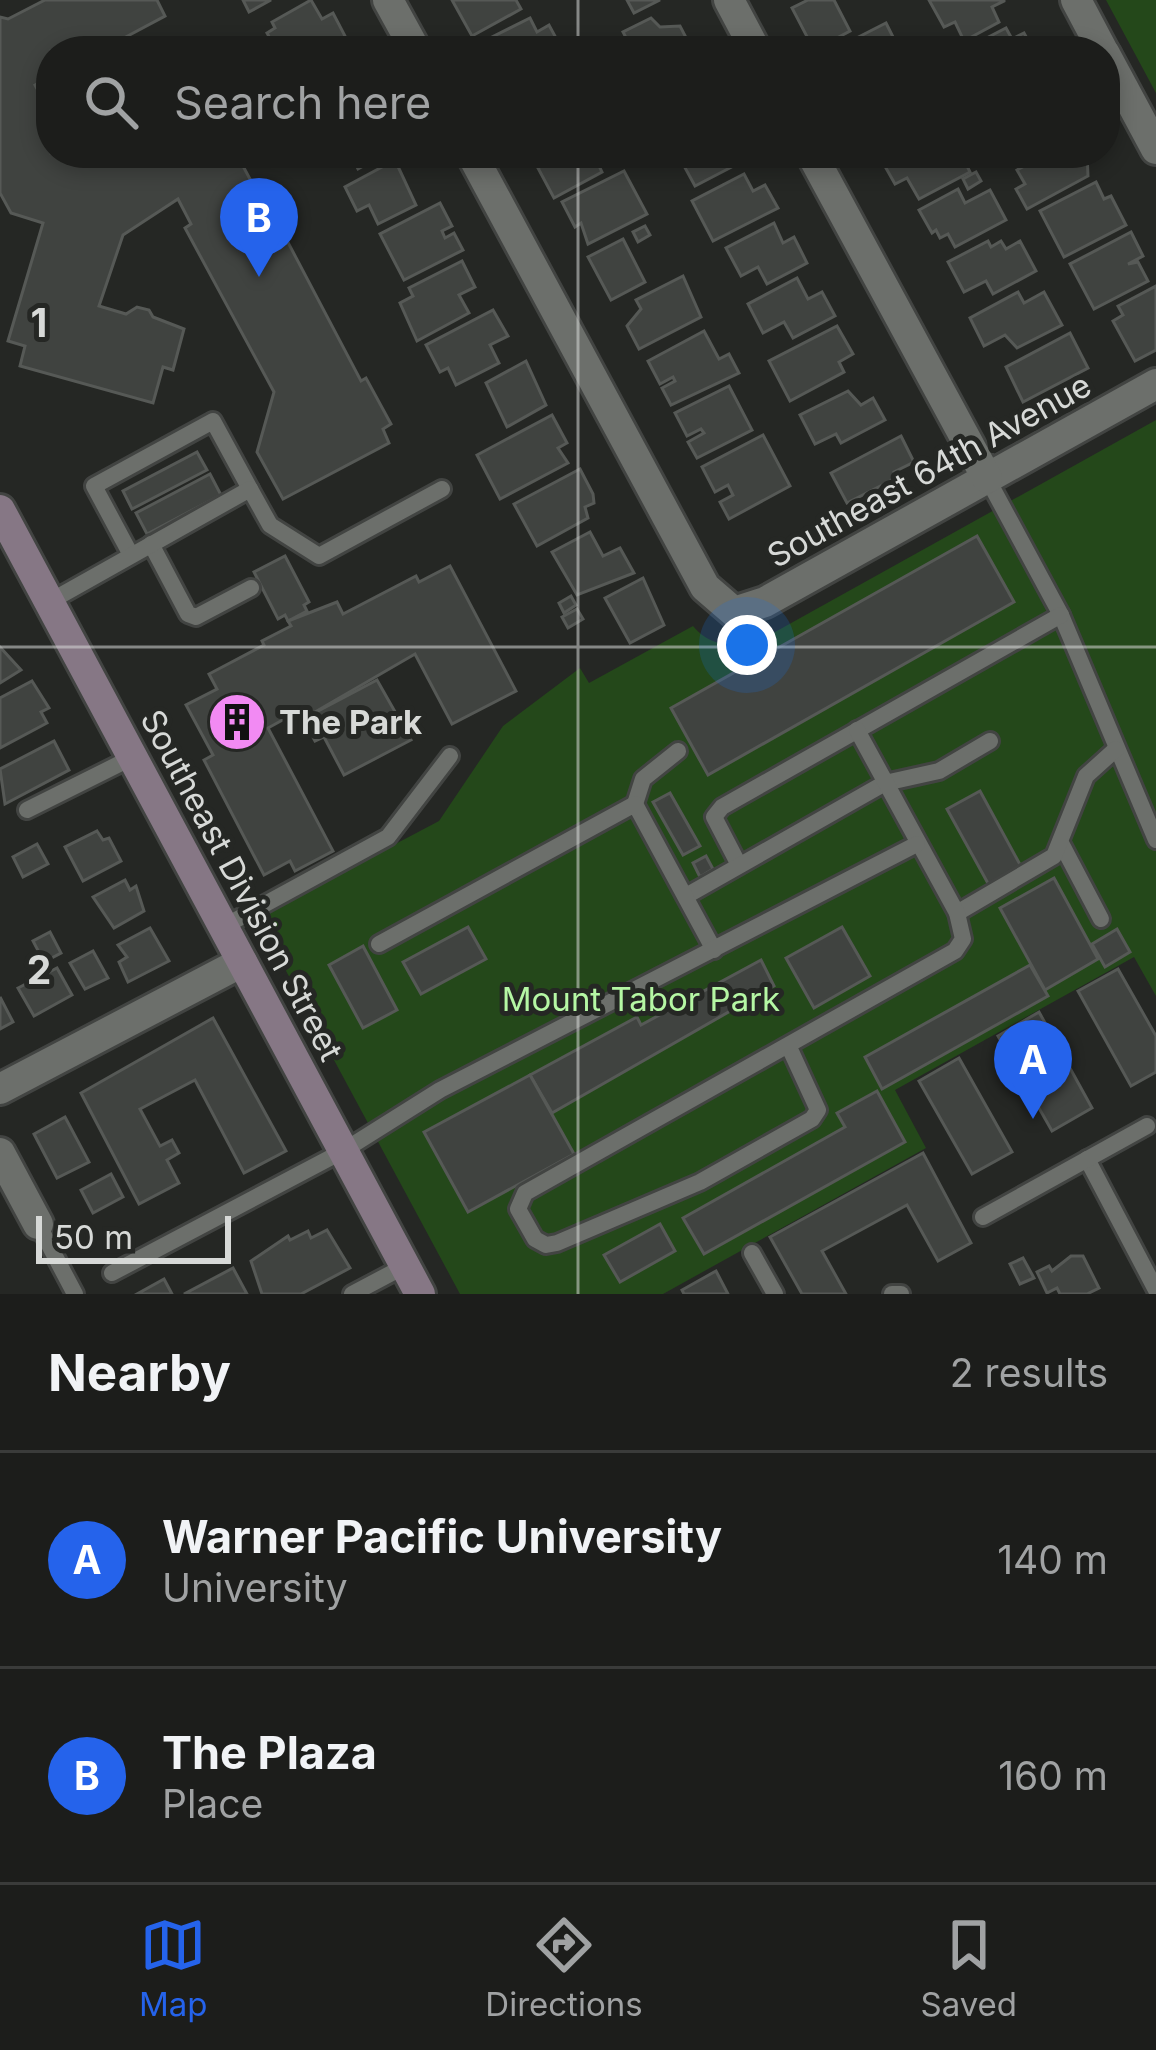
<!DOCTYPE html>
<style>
:root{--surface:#1c1d1b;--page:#252624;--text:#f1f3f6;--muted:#a0a2a3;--line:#3a3b3a;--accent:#2563eb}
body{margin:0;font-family:Inter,sans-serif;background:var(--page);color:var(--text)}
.scale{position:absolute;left:36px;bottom:30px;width:195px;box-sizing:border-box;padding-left:12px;border:6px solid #d7d9d7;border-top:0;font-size:33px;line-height:42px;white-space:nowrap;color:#d7d9d7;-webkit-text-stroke:9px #252724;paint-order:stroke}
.you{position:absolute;left:747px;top:645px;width:42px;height:42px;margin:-30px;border:9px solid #fff;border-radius:50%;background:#1a73e8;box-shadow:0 0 0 18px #1a73e833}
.badge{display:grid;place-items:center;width:78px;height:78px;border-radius:50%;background:var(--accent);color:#fff;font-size:39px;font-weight:700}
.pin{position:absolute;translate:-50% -99px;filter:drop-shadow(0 3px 6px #0008)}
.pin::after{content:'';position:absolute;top:63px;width:42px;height:36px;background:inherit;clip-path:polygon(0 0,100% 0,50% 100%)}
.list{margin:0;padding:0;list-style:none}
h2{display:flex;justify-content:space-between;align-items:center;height:156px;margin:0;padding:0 48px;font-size:51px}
h2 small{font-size:39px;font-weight:400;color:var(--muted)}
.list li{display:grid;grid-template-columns:78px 1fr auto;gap:36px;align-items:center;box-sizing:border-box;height:216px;padding:0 48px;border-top:3px solid var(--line)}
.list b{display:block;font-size:45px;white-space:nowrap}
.list p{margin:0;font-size:39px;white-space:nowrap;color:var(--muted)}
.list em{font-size:39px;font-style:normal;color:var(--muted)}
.icon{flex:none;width:66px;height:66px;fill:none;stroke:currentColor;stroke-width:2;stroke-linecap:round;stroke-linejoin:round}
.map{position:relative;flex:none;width:1156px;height:1294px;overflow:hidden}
.search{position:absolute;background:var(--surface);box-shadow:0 6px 18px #0003;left:36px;right:36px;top:36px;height:132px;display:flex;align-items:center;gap:30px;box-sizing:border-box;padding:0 42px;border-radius:48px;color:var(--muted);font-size:45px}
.sheet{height:588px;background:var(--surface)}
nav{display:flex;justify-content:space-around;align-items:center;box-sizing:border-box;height:168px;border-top:3px solid var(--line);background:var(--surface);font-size:33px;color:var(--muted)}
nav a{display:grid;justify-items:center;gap:6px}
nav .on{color:var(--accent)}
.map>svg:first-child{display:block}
</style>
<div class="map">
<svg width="1156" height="1294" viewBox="0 0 1156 1294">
<rect width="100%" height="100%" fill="#252724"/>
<g fill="#24481a">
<path d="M1106 0H1156V93Z"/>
<path d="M1156 420V996L1134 957 895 1090 926 1148 663 1294H460L257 917 439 821 503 726 580 668 589 683 693 626C710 647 734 648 759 641Z"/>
</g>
<g fill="#404340" stroke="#565956" stroke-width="3">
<path d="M45 0H157L165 16 107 47 104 41 85 51H51V76L35 85 51 114V153H72L79 164 100 153H236L272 220 244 235 252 247 282 231 361 381 366 378 391 424 383 429 389 443 283 499 257 452 274 392 185 228 191 224 178 199 123 235 99 306 126 314 137 307 149 310 153 317 184 329 173 370 163 367 153 403 20 366 25 346 8 341 43 223 11 213 0 193V17L8 19Z"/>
<path d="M243 0H271L249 12Z"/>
<path d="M311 0 322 19 333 13 345 36 324 51H288L281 38 272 42 267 33 275 28 272 22Z"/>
<path d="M452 0H516L521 9 472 36Z"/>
<path d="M627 0H660L634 13Z"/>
<path d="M808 0H834L850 31 814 50 792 8Z"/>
<path d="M929 0H1004V1L992 7 999 22 964 41 955 22 944 27Z"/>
<path d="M530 18 537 32 549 25 563 51H480L476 45Z"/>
<path d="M651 18 660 27 680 26 693 51H633L623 32Z"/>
<path d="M886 23 900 51 833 50Z"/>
<path d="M1006 28 1012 39 1024 33 1034 51H974L971 46Z"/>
<path d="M350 153H384L385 154 358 169Z"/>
<path d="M541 153H593L602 172 554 198 538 168 547 163Z"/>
<path d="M677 153H746L749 158 695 186Z"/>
<path d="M896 153H961L970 172 919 199 907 178 895 184 882 161Z"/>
<path d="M1049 153H1087L1088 176 1027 209 1016 189 1025 184 1017 170Z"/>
<path d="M395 160 416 205 378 224 369 205 357 211 345 187Z"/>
<path d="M624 171 647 214 588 244 581 223 575 227 562 202Z"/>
<path d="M976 172 981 181 968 189 963 179Z"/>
<path d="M744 174 753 191 765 185 778 208 713 241 692 201Z"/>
<path d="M1096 182 1104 199 1111 196 1126 225 1064 257 1040 211Z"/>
<path d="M958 189 965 203 990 190 1006 220 955 247 948 234 940 238 936 230 932 233 919 210Z"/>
<path d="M440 203 452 226 442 231 445 238 454 233 463 250 404 280 380 234Z"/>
<path d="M774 223 783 243 794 237 807 263 767 284 758 267 741 276 726 248Z"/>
<path d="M645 226 650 235 638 242 633 232Z"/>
<path d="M1131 232 1143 256 1128 264 1138 262 1148 281 1094 309 1070 264Z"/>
<path d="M623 239 645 282 611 300 588 257Z"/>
<path d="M988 241 991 247 1001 241 1006 249 1020 241 1036 271 993 294 986 281 964 292 948 262Z"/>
<path d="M462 261 475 287 459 295 469 313 417 341 400 303 413 296 409 288Z"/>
<path d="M683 276 701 317 639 349 627 326 641 309 636 300Z"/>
<path d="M797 278 808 299 822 292 835 316 793 338 784 322 763 333 748 304Z"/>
<path d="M1156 286V350L1135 361 1113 321 1123 315 1118 306Z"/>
<path d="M1018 292 1024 303 1044 292 1062 325 1017 348 1005 335 984 346 970 318Z"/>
<path d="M493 310 508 336 490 345 499 363 456 385 448 368 440 372 426 345Z"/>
<path d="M837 326 853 354 839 362 844 372 790 401 769 361Z"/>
<path d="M704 331 719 359 729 354 739 373 671 405 662 388 675 381 673 377 660 384 648 361Z"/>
<path d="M1070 333 1088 368 1023 402 1006 367Z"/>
<path d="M526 361 546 405 507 427 486 383Z"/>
<path d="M729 386 752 430 697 458 688 442 704 433 701 429 687 436 675 413Z"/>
<path d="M848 391 861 405 873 398 885 420 841 443 836 434 815 444 800 415Z"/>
<path d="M552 415 567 443 558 448 568 463 500 499 477 455Z"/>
<path d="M763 435 790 486 729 519 720 502 733 495 728 485 715 492 702 467Z"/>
<path d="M901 436 914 462 894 472 896 478 847 503 831 473Z"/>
<path d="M197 452 207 470 132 509 123 491Z"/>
<path d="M580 469 593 494 594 503 585 507 588 518 537 546 514 504Z"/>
<path d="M210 474 221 495 147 534 136 513Z"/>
<path d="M590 532 603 556 620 548 634 573 577 595 552 552Z"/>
<path d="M977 536 1014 602 708 775 671 708Z"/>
<path d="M285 556 309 602 304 605 307 611 288 621 285 615 278 619 254 572Z"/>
<path d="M450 566 516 691 452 724 415 654 303 719 299 711 268 728 333 851 295 871 290 861 264 875 204 760 213 755 186 705 217 689 209 674 264 645 262 641 291 626 288 621 337 602 343 614 416 576 419 582Z"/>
<path d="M643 578 664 625 630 643 605 598Z"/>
<path d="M571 596 576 605 564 613 559 603Z"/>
<path d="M577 609 583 619 568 628 562 617Z"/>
<path d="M0 647 21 670 0 683Z"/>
<path d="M377 680 411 740 344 775 324 737 315 741 303 719Z"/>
<path d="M32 681 49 708 41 712 47 723 0 748V698Z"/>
<path d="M54 741 69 770 5 804 0 769Z"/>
<path d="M980 791 1023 870 990 887 947 809Z"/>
<path d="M670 793 700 846 683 855 653 802Z"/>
<path d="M97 831 103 840 109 838 121 861 83 881 65 847Z"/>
<path d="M37 844 48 864 23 877 13 857Z"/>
<path d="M706 856 713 869 700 877 693 863Z"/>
<path d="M1054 878 1098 959 1045 990 1000 908Z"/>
<path d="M125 880 130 890 136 886 144 911 114 928 93 897Z"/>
<path d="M468 927 486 959 421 994 403 962Z"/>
<path d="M842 927 870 976 814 1008 786 958Z"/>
<path d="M150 928 169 961 128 982 119 962 127 957 118 945Z"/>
<path d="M1117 929 1130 952 1105 967 1092 944Z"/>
<path d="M50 932 61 953 44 962 33 941Z"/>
<path d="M363 946 397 1010 363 1028 329 965Z"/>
<path d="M93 951 108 978 85 989 70 963Z"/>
<path d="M761 960 774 986 552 1113 530 1075 637 1017 641 1025Z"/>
<path d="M1030 965 1048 996 882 1089 865 1057Z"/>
<path d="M57 968 72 995 34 1016 18 988Z"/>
<path d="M1118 969 1156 1036V1072L1131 1086 1078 991Z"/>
<path d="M0 997 13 1022 0 1029Z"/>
<path d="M1039 1012 1092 1108 1052 1131 998 1036Z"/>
<path d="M213 1018 286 1151 244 1173 195 1080 140 1109 160 1146 172 1140 179 1153 167 1160 179 1183 139 1204 81 1093Z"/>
<path d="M959 1058 1012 1152 972 1174 919 1081Z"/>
<path d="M530 1075 574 1154 468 1212 424 1132Z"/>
<path d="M877 1091 905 1142 704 1254 683 1218 845 1127 837 1113Z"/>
<path d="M65 1117 89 1162 57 1178 34 1134Z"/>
<path d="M923 1153 971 1243 938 1261 907 1205 822 1251 846 1294H802L770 1237Z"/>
<path d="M111 1174 123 1197 93 1213 81 1190Z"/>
<path d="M660 1224 675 1251 620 1282 604 1255Z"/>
<path d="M327 1230 350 1268 301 1294H262L251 1261 288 1236 290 1240 308 1231 311 1238Z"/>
<path d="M1071 1256H1083L1099 1288 1087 1294H1060L1057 1288 1047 1293 1037 1272 1049 1266 1052 1271Z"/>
<path d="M1023 1258 1034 1278 1020 1284 1010 1264Z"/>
<path d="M233 1268 247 1294H184Z"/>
<path d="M716 1271 728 1294H684L682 1290Z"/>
<path d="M164 1279 172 1294H137Z"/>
</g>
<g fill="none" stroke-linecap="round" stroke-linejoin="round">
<g stroke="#424442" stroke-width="22">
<g id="lane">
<path d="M987 478 1061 615 1156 840"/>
<path d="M151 544 188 614 196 617 251 588"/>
<path d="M131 555 94 486 213 421 250 489"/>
<path d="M49 602 250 489 270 525 319 556 442 489"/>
<path d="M635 804 643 779 678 751"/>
<path d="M27 810 133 757"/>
<path d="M1062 845 1101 919"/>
<path d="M739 865 714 817 722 807 1061 615"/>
<path d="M686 896 885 783 939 771 990 741"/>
<path d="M957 913 1054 856 1086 776 1116 749"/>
<path d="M223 927 388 837 450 756"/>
<path d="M379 944 635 804 714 950"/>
<path d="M789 1047 818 1110 812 1119 700 1182 557 1243 546 1245 535 1239 518 1209 525 1193 955 951 963 939 957 913 857 730"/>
<path d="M1087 1159 1156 1290"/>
<path d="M983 1217 1147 1126"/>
<path d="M38 1224 75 1294"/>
<path d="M752 1253 775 1294"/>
<path d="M112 1273 343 1151 440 1090 917 844"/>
<path d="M352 1294 405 1266"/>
<path d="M892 1294H901"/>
</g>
</g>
<g stroke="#424442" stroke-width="36">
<g id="street">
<path d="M388 0 416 51"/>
<path d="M729 0 756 51"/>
<path d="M1076 0 1103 51"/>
<path d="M1105 54 1156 149"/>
<path d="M471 153 705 587 734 612 765 602 1156 384"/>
<path d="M811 153 987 478"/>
<path d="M0 1089 242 962"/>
<path d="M0 1153 38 1224"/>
</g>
</g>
<g stroke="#424442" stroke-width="36">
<path id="secondary" d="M0 510 420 1294"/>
</g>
<use href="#lane" stroke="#6c6f6b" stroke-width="16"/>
<use href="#street" stroke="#6c6f6b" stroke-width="30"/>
<use href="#secondary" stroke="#867785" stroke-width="30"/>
</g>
<path fill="none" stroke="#d7d9d7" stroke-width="3" stroke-opacity="0.55" d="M578 0V51M578 153V1294M0 647H1156"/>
<defs>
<g id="building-disc" transform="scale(3)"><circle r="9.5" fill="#f28af3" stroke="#252724"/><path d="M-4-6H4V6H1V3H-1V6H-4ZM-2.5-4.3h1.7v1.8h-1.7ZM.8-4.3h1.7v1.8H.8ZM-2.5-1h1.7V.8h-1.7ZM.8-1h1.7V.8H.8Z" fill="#111"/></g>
</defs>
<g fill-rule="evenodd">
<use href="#building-disc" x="237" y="722"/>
</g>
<g text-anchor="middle" stroke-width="10" stroke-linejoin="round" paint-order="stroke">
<g font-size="33" fill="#d7d9d7" stroke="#252724">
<text transform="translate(929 470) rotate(-29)" y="12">Southeast 64th Avenue</text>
<text transform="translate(242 885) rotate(62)" y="12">Southeast Division Street</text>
</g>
<g font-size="33" font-weight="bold" fill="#d7d9d7" stroke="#252724" text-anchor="start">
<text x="279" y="734">The Park</text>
</g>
<g font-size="33" fill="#b5f7a4" stroke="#252724">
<text x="641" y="1011">Mount Tabor Park</text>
</g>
</g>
<g font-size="39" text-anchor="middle" font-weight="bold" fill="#d7d9d7" stroke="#252724" stroke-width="10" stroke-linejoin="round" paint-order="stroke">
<text x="39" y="337">1</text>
<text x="39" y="984">2</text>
</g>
</svg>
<div class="scale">50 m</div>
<div class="you"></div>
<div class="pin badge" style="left:1033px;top:1119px">A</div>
<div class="pin badge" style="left:259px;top:277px">B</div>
<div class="search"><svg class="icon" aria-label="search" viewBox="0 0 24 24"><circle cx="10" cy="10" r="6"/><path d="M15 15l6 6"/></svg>Search here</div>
</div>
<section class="sheet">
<h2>Nearby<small>2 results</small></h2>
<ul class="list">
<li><span class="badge">A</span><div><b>Warner Pacific University</b><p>University</p></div><em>140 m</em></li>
<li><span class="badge">B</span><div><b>The Plaza</b><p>Place</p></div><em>160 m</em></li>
</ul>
</section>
<nav>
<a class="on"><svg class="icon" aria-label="map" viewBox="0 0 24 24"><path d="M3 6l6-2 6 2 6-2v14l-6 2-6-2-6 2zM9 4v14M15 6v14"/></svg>Map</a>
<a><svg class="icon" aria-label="directions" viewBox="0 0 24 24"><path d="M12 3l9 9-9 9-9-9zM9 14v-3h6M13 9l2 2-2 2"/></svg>Directions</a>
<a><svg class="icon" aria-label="saved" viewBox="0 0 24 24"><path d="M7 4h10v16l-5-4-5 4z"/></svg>Saved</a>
</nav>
